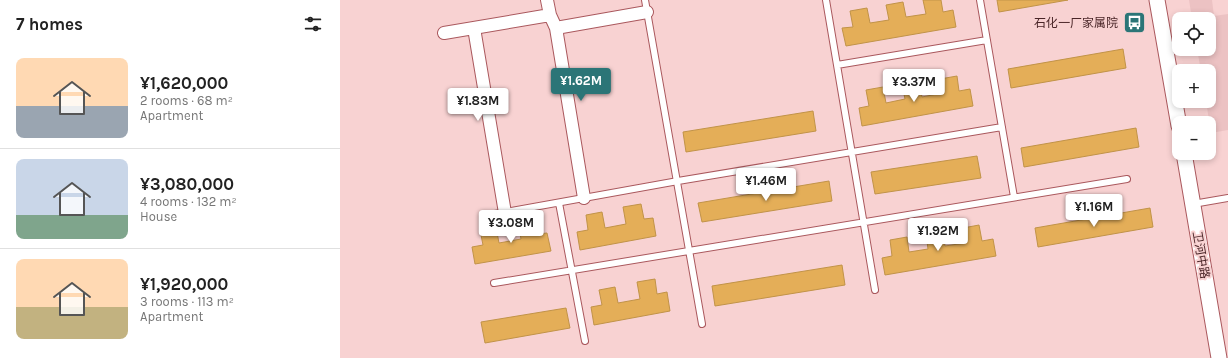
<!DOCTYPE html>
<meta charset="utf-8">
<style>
body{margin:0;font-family:Karla,"Noto Sans SC",sans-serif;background:#f6f6f6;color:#222;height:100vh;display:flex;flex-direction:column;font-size:15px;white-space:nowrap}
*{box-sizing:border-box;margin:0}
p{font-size:13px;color:#767676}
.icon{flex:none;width:22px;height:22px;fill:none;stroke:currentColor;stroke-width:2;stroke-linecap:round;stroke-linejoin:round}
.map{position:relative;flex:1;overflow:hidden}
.side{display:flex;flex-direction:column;background:#fff;width:340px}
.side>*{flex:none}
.fabs{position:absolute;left:832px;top:12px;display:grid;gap:8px}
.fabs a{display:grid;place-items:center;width:44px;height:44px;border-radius:8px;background:#fff;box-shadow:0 2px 6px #0003;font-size:20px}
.price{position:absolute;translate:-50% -34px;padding:0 9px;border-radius:4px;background:#fff;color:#222;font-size:13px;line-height:26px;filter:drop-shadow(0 1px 2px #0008)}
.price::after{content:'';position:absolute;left:50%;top:24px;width:12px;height:9px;margin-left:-6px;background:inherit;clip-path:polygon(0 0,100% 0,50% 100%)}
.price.active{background:#2b7577;color:#fff}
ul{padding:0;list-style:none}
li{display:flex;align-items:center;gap:12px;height:100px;padding:0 16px}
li+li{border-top:1px solid #e0e0e0}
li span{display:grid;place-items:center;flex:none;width:112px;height:80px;border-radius:8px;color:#555}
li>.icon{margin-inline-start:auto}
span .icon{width:48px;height:48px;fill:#fffc;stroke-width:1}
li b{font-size:17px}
h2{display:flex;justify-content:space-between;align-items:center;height:48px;padding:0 16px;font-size:17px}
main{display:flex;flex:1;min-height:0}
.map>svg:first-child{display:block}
.built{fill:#ecc2c3}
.building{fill:#e4ae58;stroke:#c19348}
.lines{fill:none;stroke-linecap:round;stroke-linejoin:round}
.service-casing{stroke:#aa585d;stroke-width:8}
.minor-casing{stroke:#aa585d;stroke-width:14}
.tertiary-casing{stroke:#aa585d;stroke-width:17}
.service{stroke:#fff;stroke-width:6}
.minor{stroke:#fff;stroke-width:12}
.tertiary{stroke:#fff;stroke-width:15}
.labels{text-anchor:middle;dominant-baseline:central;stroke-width:4;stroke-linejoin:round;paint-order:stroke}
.poi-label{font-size:12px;fill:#492527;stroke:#f8d2d2;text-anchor:end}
.street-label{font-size:12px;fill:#492527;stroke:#f8d2d2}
</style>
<main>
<section class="side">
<h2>7 homes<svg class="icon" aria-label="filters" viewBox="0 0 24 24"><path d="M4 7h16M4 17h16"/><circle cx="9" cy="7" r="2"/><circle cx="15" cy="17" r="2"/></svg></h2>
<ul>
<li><span style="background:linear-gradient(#ffd9b3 60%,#9aa5b1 0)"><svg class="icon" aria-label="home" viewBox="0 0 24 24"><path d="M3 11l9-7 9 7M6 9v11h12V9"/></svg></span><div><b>¥1,620,000</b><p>2 rooms · 68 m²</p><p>Apartment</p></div></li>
<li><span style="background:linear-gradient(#c9d6e8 70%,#7fa58c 0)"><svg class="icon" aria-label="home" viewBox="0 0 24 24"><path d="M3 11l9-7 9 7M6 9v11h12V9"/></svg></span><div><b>¥3,080,000</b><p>4 rooms · 132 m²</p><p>House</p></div></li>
<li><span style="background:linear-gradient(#ffd9b3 60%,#c2b280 0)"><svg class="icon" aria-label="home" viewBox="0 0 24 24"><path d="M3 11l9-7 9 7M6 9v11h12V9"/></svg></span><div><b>¥1,920,000</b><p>3 rooms · 113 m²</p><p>Apartment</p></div></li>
</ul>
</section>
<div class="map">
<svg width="888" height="358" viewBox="0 0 888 358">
<rect width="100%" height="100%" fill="#f8d2d2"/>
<path class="built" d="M849 0H872L874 16 888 14V130L871 133 866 101H869V71H861L857 49H869V19H852Z"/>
<path class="building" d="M583 0H601L603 12 613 10 616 27 506 46 502 28 513 27 510 11 527 8 530 23 549 20 546 5 563 2 566 17 586 14Z
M657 0H728L659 12Z
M783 49 786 68 671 88 668 69Z
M617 76 619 91 630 89 633 106 522 126 519 108 529 106 526 90 543 87 546 103 565 99 562 85 579 82 582 97 602 93 600 79Z
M473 111 476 131 346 152 343 132Z
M796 128 799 147 684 167 681 148Z
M637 156 641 178 535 194 531 172Z
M489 181 492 201 362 222 358 203Z
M301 204 304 219 313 218 316 236 240 250 237 232 248 230 246 215 262 212 265 228 286 224 283 207Z
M810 208 813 227 698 247 695 228Z
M195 219 198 234 207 233 211 251 135 264 132 247 143 245 140 230 156 227 159 243 181 239 178 222Z
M639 225 642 241 653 239 656 256 545 275 542 258 552 256 550 240 567 237 569 252 588 249 586 234 603 231 605 246 625 243 623 228Z
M502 265 505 285 375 306 372 286Z
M315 279 317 294 327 292 330 311 254 325 251 307 262 305 259 290 275 287 278 303 300 299 297 282Z
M226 308 230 328 145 343 141 322Z"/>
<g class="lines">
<defs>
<path id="service" d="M305 0 362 324
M486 0 535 290
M640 0 674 197
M497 65 647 40
M219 203 245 341
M853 204 888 198
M149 215 338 181 662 127
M154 283 787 179"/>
<path id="minor" d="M207 0 210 15 216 28 244 198
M134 28 165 213
M216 28 307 12
M104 33 210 15"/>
<path id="tertiary" d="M817 0 839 126
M844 153 879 358"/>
</defs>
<use href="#service" class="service-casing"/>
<use href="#minor" class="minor-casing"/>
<use href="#tertiary" class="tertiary-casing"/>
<use href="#service" class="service"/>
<use href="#minor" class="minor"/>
<use href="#tertiary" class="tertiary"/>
</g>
<defs>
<symbol id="bus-square" viewBox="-11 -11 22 22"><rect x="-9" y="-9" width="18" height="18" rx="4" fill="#2b7577" stroke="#f8d2d2"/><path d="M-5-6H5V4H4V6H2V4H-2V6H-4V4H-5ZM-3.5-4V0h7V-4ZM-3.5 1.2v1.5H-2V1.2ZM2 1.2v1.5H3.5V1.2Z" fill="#fff"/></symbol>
</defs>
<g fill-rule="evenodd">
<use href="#bus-square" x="782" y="10" width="25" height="25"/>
</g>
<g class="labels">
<g class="poi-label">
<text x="778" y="23">石化一厂家属院</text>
</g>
<g class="street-label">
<text transform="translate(861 255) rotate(80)">卫河中路</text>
</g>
</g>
</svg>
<div class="fabs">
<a><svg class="icon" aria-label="locate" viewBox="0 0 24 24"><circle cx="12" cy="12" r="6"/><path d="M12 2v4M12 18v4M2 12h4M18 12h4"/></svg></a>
<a>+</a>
<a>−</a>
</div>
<b class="price active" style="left:241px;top:102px">¥1.62M</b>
<b class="price" style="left:574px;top:103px">¥3.37M</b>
<b class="price" style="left:138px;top:122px">¥1.83M</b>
<b class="price" style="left:426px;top:202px">¥1.46M</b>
<b class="price" style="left:754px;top:228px">¥1.16M</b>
<b class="price" style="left:171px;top:244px">¥3.08M</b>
<b class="price" style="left:598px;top:252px">¥1.92M</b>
</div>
</main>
